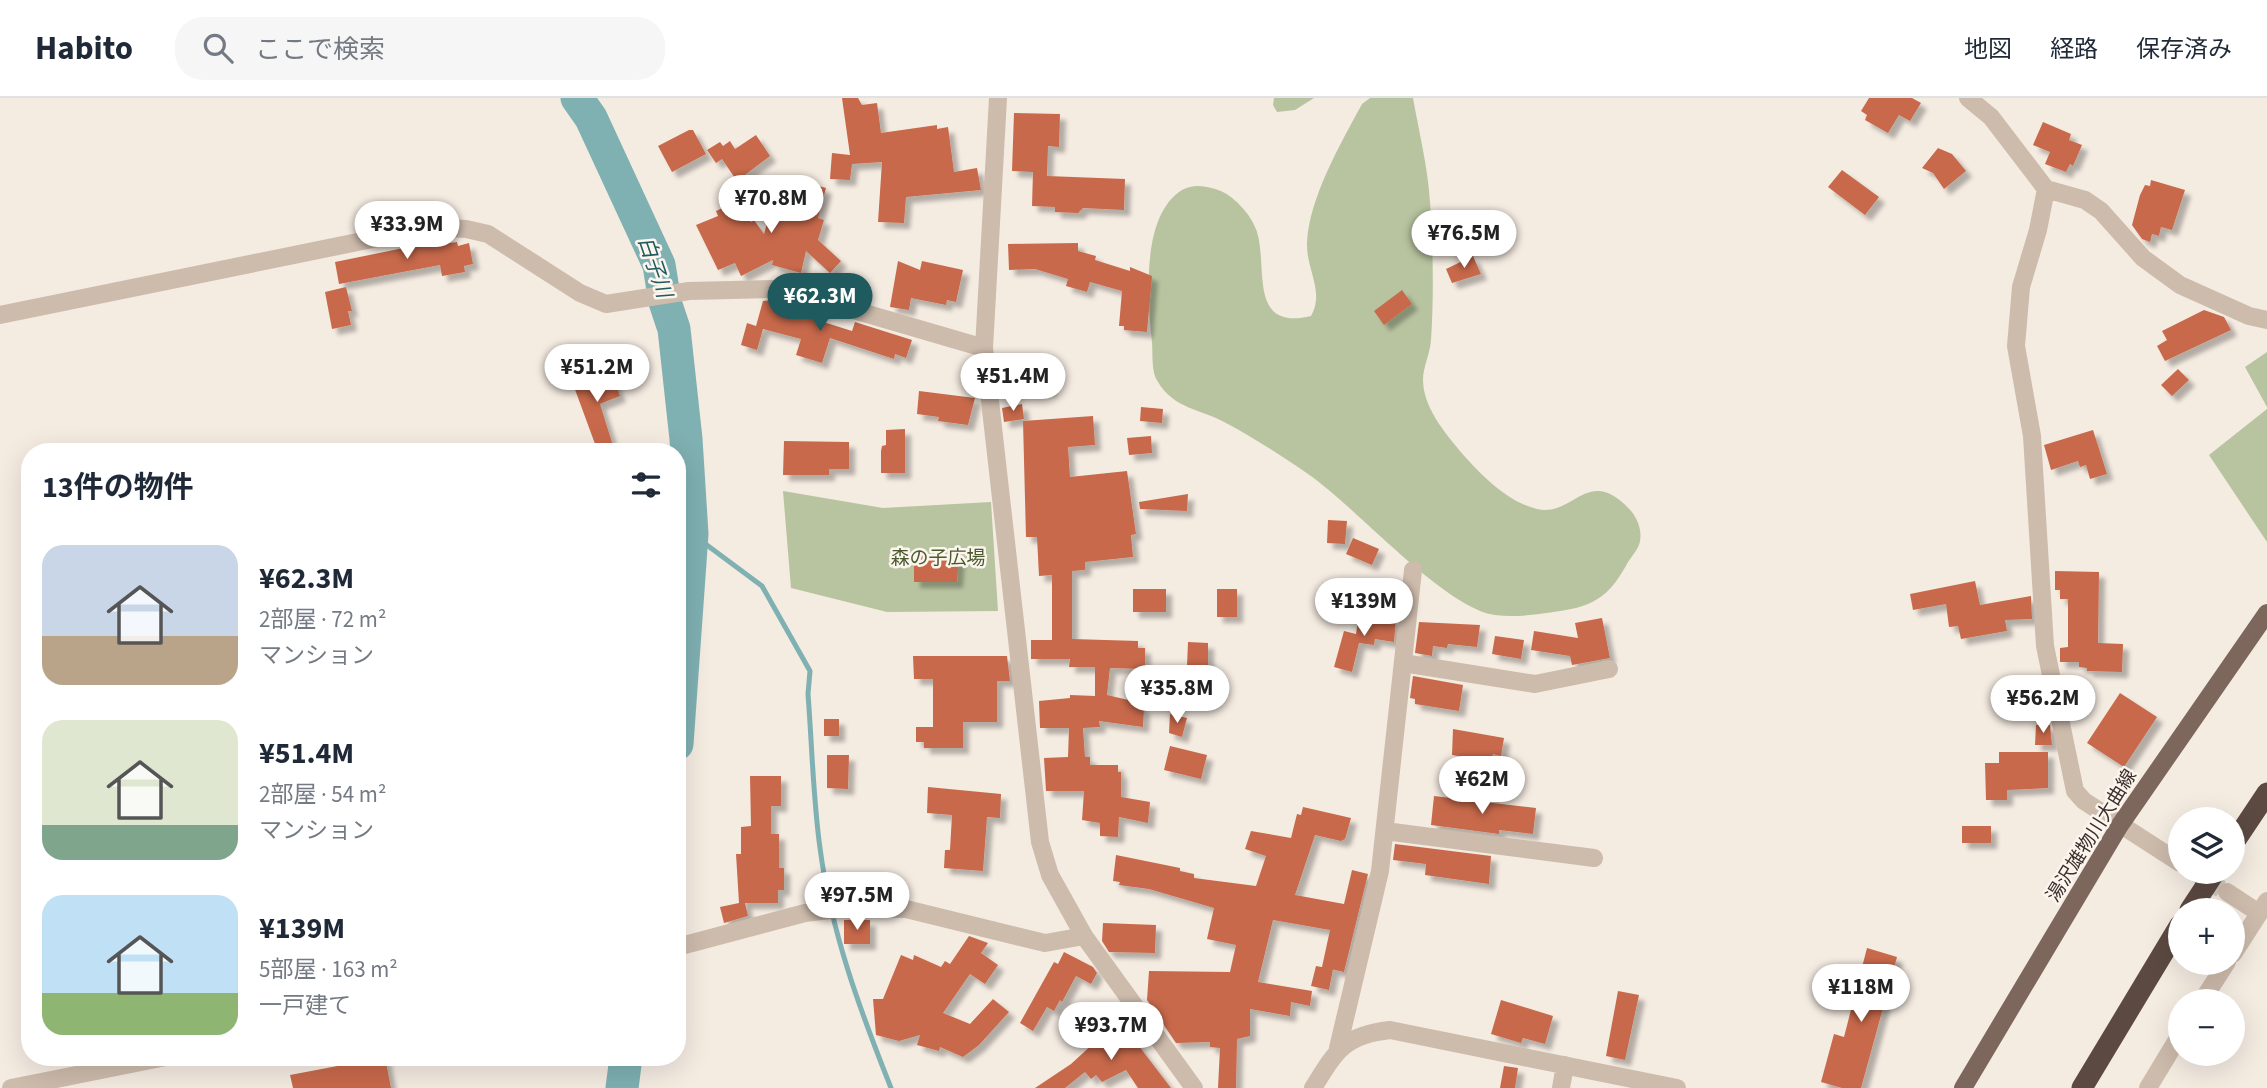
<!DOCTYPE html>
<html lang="ja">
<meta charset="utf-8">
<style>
body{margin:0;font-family:"Source Sans 3","Noto Sans JP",sans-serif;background:#f6f6f7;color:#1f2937;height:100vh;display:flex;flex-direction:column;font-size:26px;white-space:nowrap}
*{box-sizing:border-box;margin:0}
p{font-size:23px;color:#747a83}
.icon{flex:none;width:38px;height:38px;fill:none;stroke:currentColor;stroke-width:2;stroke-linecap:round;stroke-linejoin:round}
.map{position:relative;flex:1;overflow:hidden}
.sheet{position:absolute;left:21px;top:345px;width:665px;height:623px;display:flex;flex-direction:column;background:#fff;border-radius:28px;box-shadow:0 7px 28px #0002}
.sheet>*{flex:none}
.controls{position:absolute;left:2168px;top:709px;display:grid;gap:14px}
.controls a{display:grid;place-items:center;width:77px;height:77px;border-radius:50%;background:#fff;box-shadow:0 7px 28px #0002;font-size:35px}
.price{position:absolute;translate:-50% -60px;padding:0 16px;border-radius:24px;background:#fff;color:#222;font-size:23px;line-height:46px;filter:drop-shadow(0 2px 4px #0008)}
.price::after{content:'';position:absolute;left:50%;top:42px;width:21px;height:16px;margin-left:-10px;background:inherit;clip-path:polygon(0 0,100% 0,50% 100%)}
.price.current{background:#1f5a5e;color:#fff}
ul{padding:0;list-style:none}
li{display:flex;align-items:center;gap:21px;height:175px;padding:0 21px}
li span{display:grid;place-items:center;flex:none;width:196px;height:140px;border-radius:21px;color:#555}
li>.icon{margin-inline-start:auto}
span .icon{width:84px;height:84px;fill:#fffc;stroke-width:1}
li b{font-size:30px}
h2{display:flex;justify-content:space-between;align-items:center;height:84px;padding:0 21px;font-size:30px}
header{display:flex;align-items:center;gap:42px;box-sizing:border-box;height:98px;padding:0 35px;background:#fff;border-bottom:2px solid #e0e1e3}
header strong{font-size:33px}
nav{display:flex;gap:38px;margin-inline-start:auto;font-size:24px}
.search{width:490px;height:63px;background:#f6f6f7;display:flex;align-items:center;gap:18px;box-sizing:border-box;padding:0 24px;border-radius:28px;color:#747a83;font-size:26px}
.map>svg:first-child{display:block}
.green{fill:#b8c4a0}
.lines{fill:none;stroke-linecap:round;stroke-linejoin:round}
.stream{stroke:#7fb0b2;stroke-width:5}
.river{stroke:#7fb0b2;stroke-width:33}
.building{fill:#c8694b;filter:url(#shadow)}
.minor-tunnel{stroke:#cfc6bd;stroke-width:18;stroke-dasharray:18 9;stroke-linecap:butt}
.minor{stroke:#cdbbac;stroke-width:18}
.tertiary{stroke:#cdbbac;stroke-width:18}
.primary{stroke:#7d675c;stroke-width:18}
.motorway{stroke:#5c4a42;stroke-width:21}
.labels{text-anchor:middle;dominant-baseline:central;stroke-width:5;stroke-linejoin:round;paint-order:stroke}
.park-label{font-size:19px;fill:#4a5a2e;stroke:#fbf5ee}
.street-label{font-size:19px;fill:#3b302b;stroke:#fbf5ee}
.water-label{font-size:21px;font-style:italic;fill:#1f5a5e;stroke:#fbf5ee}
</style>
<header>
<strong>Habito</strong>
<div class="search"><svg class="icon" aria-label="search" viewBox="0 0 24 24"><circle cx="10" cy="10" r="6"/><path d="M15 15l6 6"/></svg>ここで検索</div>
<nav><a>地図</a><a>経路</a><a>保存済み</a></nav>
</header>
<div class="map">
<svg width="2267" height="990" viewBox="0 0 2267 990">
<defs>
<filter id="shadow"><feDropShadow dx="6" dy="6" stdDeviation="2" flood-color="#0004"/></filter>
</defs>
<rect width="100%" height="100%" fill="#f4ebe1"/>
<path class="green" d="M1274 0H1314L1295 12 1277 14 1273 7Z
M1370 0H1413C1419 34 1428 70 1430 104 1433 149 1434 198 1431 242 1430 256 1423 269 1423 282 1423 308 1444 334 1460 353 1479 375 1507 404 1537 411 1574 420 1588 365 1631 413 1638 421 1642 433 1640 443 1639 450 1632 458 1628 464 1615 488 1603 503 1576 510 1550 515 1522 520 1495 517 1444 510 1355 408 1308 376 1282 358 1254 340 1226 325 1201 311 1174 311 1158 284 1151 274 1153 257 1152 245 1148 203 1140 118 1182 92 1194 85 1208 88 1221 93 1236 100 1252 118 1257 134 1268 170 1248 233 1311 218 1325 194 1306 171 1307 145 1309 100 1341 45 1362 6Z
M2267 254V309L2245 269Z
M2267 311V444L2209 357Z
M783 393 883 410 991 404 998 513 887 514 791 490Z"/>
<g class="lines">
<path class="stream" d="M692 436 762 488 810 573 808 596C812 647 813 700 820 750 831 834 860 912 891 990"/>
<path class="river" d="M577 0 591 20 659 167 665 204 674 231 686 341 692 436 677 646
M622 990 626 959"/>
</g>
<path class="building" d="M842 0H858L862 7 877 5 881 35 937 27V31L948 29 954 74 977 70 981 92 906 99 904 125 878 124 882 64 852 66 850 82 830 81 832 55 850 57Z
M1869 0H1912L1921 5 1910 23 1899 17 1888 35 1865 22 1867 17 1861 13Z
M1014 15 1060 16 1059 49 1048 48 1047 78 1125 81 1124 112 1083 110 1078 115 1055 114V109L1032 108 1033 74 1012 73Z
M2043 24 2071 36 2069 42 2082 47 2073 68 2070 66 2066 74 2045 66 2050 54 2033 47Z
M689 32H693L706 56 672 74 658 48Z
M756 37 770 58 737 83 722 61 716 65 707 52 720 44 723 48 730 43 735 51Z
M1938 50 1952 56 1966 73 1944 91 1933 75 1922 70Z
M1842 72 1879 99 1865 117 1828 89Z
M796 82 826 90 818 120 824 122 818 142 841 163 830 175 806 153 801 175 772 167 773 162 741 178 735 165 718 172 696 127 718 118 716 113 731 106 751 124 754 122 764 136 770 114 776 115 777 111 787 114Z
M2151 82 2185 92 2172 132 2161 129 2159 138 2152 136 2150 144 2142 141 2132 127 2140 97 2145 87 2150 88Z
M448 141 450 145 457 144 458 148 469 145 473 166 464 168 465 174 442 178 440 167 339 186 335 164Z
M1078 145V153L1096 158 1095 162 1130 173V169L1152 178 1147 234 1124 232V228H1119L1122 193 1090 184 1087 194 1066 188 1068 181 1035 171 1009 172 1008 146Z
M1473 158 1481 176 1452 185 1446 171Z
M898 163 920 172 922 163 963 172 956 204 947 202 946 207 911 200 909 212 890 209Z
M346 189 352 213H348L351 227 332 231 325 194Z
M1402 192 1412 206 1384 227 1374 213Z
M771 202 797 207 795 215 852 233 855 224 912 242 906 260 895 256 894 261 830 240 822 265 796 257 801 241 763 231 757 252 741 247 747 225 756 228 763 203Z
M2204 212 2224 219 2231 232 2165 263 2157 248 2167 242 2162 233Z
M1012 262H1050V292L1012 293Z
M609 270 620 298 600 306 614 351 598 354 573 286 578 284 576 279Z
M2178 271 2189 282 2172 298 2161 287Z
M919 293 975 300 968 327 938 323 939 319 917 316Z
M1022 306 1024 321 1004 324 1002 310Z
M1141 309 1163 311 1162 325 1140 323Z
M1093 318 1095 347 1068 349 1070 379 1127 373 1136 436 1131 437 1133 459 1085 464V472L1072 473V541L1138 543V550H1145V571L1110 570 1107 597 1141 605 1140 609 1144 610 1143 629 1099 623 1100 629 1083 630 1085 659H1090V667H1118V674H1121V699L1150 704 1148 725 1119 719 1118 739 1100 738V725L1082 722 1084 693H1046L1044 660 1068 659 1069 630H1040L1039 603 1070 600V597L1095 598V569H1069L1070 561H1031V542H1052V477L1039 478 1037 439H1026L1023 323Z
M905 331V375H881V353L882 348 886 347V332Z
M2093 332 2107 376 2090 381 2086 367 2080 369 2078 363 2051 372 2044 347Z
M1151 338 1152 355 1129 357 1127 340Z
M784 343 849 344V371H829V377H783Z
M1188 396 1187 413 1140 411 1139 404Z
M1328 422 1347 423 1345 446 1327 445Z
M1353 440 1379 451 1372 467 1346 456Z
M914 457H959L957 484H914Z
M2055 473 2099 474 2098 545 2123 546 2122 574 2087 573V570L2079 569V564H2060V550L2068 549V501H2060V492H2055Z
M1975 483 1980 507 2031 498 2032 521 2005 522 2007 533 1961 541 1958 528 1949 529 1946 506 1913 512 1910 496Z
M1133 491H1166V514H1133Z
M1217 491H1237V519H1217Z
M1359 516 1396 520 1394 544 1375 541 1374 547 1359 545 1352 574 1334 569 1344 533 1356 536Z
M1602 520 1610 560 1572 567 1570 558 1531 552 1534 533 1578 540 1575 525Z
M1419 524 1480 527 1477 549 1448 546 1447 550 1433 548 1432 558 1415 555Z
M1495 538 1524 542 1521 561 1492 556Z
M1188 544 1208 545V569L1187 568Z
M913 558H1007L1010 583H997V624H963V650H924V644H916V629H933V581H914Z
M1413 578 1463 587 1459 613 1415 606V601L1410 600Z
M2120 595 2157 619 2124 669 2087 645Z
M1170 616 1187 620 1182 639 1169 635Z
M824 621H839V638H824Z
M2036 627H2050L2052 647H2035Z
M1453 631 1504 640 1501 658 1493 656 1491 663 1452 657Z
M1170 648 1207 657 1201 681 1164 672Z
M1999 654H2048V690L2007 692V702H1986L1985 665H1999Z
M827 657H849L848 691 827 690Z
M750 678H781V708H771V736H779V770H784V792H778V805H745L748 818 724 825 720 809 739 805 736 756H741V729L751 728Z
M928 689 1001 696 1000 720 987 719 983 773 944 770 945 752H950L952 717 927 715Z
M1434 698 1536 710 1533 736 1499 732V736L1431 727Z
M1303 709 1351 720 1345 741 1341 743 1315 737 1295 797 1344 806 1352 772 1368 776 1344 874 1322 869 1330 832 1273 822 1258 884 1312 893 1310 908 1291 904 1290 918 1250 911V938L1237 941 1236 990H1218L1220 950 1210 949V944L1176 945 1147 902 1149 873 1230 874 1236 847 1207 841 1214 810 1149 791 1119 787 1120 784 1113 783 1116 757 1180 770V773L1194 776V780L1256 788 1266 758 1245 751 1251 733 1291 740 1297 716 1301 717Z
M1962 728H1991V745H1962Z
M1395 746 1491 758 1489 786 1425 777 1426 766 1393 762Z
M844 822H870V846H844Z
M1103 825 1156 827 1155 855 1109 854 1102 843Z
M969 838 988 845 981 855 998 867 985 886 970 876 943 915 970 926 993 901 1009 914 979 947 963 959 940 949 939 953 917 947 920 937 899 943 876 937 873 901H883L901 857 913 862 914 857 941 869 945 863 950 866Z
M1867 850 1897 859 1861 990H1842L1821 984 1834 936 1844 939Z
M1064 854 1093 869 1097 875 1091 886 1076 878 1062 904 1060 902 1054 913 1047 909 1033 933 1020 925 1054 864 1058 866Z
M1316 868 1333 871 1329 892 1311 888Z
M1618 893 1639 897 1625 962 1606 958Z
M1501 902 1553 918 1545 946 1523 940 1521 945 1491 936Z
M1119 922 1171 990H1138L1126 972 1102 984 1096 977 1091 981 1085 974 1065 990H1035L1071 966Z
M385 959 391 990H293L290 977Z
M1504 968 1518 970 1515 990H1500Z"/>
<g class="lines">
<path class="minor-tunnel" d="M2194 774 2221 791"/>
<path class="minor" d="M1968 0 1991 19 2046 91 2085 102 2101 113 2143 160 2180 187 2249 218 2267 222
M2046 91 2038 132 2021 189 2016 248 2032 338 2045 548 2075 693 2084 703 2180 765
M0 217 431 129 466 131 488 136 580 195 606 206 689 193 772 191 799 196 984 250
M1403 565 1535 586 1609 571
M1385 733 1594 760
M2227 794 2259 815
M677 849 805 815 846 810 906 811 1045 845 1084 838
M2233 856 2267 803
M2202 903 2227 864
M1338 950 1380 773 1413 472
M11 990 166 959
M1313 990C1336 953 1344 937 1390 932L1677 990
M1561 990 1565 967
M2148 990 2180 937"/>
<path class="tertiary" d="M998 0 984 250 1040 744 1050 777 1084 838 1194 990"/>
<path class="primary" d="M1963 990 2120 727 2267 515"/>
<path class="motorway" d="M2233 746 2267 695
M2190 812 2215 774
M2082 990 2180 827"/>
</g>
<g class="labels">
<g class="park-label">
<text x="938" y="460">森の子広場</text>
</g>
<g class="street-label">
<text transform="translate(2092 738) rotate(-58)">湯沢雄物川大曲線</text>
</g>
<g class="water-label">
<text transform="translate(655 169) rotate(71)">白子川</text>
</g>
</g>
</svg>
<div class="controls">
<a><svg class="icon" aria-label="layers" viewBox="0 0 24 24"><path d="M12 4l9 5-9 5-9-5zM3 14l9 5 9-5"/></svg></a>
<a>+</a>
<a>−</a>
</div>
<b class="price" style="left:771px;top:137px">¥70.8M</b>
<b class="price" style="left:407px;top:163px">¥33.9M</b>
<b class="price" style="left:1464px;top:172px">¥76.5M</b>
<b class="price current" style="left:820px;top:235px">¥62.3M</b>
<b class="price" style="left:597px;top:306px">¥51.2M</b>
<b class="price" style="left:1013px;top:315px">¥51.4M</b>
<b class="price" style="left:1364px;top:540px">¥139M</b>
<b class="price" style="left:1177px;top:627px">¥35.8M</b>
<b class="price" style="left:2043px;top:637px">¥56.2M</b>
<b class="price" style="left:1482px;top:718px">¥62M</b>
<b class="price" style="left:857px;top:834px">¥97.5M</b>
<b class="price" style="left:1861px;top:926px">¥118M</b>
<b class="price" style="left:1111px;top:964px">¥93.7M</b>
<section class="sheet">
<h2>13件の物件<svg class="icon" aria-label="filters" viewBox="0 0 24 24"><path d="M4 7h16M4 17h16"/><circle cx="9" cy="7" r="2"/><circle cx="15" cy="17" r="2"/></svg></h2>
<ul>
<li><span style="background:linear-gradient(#c9d6e8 65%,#b9a48a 0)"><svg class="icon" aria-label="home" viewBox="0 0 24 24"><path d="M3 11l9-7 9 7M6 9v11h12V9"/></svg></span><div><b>¥62.3M</b><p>2部屋 · 72 m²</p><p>マンション</p></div></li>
<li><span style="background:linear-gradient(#dfe7d0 75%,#7fa58c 0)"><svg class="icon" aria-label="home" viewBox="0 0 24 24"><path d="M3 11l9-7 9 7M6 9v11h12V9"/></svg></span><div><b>¥51.4M</b><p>2部屋 · 54 m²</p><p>マンション</p></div></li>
<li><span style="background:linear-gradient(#bfe0f5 70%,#8fb573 0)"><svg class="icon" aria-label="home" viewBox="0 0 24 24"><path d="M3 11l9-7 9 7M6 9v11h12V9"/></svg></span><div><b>¥139M</b><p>5部屋 · 163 m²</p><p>一戸建て</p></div></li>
</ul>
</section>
</div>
